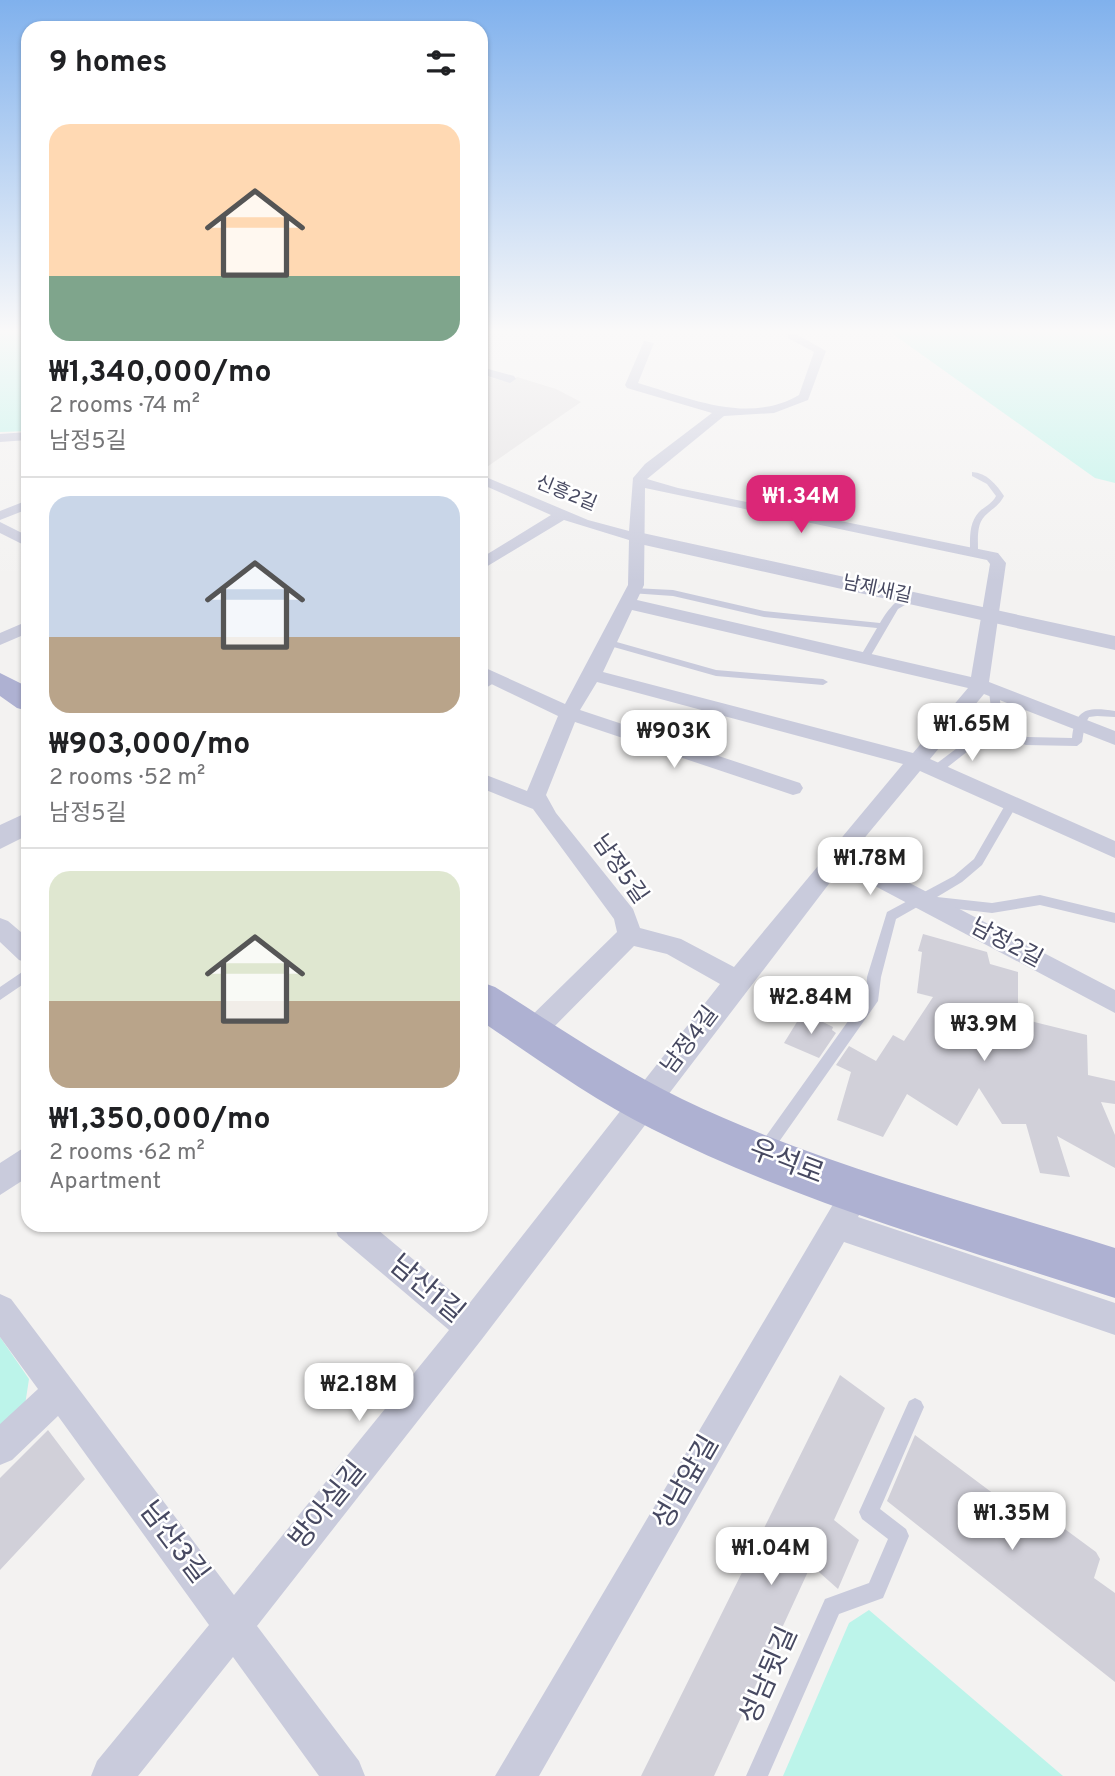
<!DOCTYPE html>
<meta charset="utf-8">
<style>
body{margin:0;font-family:Overpass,"Noto Sans KR",sans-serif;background:#f2f2f2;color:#202124;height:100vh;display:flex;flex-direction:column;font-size:26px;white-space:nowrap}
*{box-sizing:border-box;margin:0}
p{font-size:23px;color:#757577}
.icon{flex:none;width:38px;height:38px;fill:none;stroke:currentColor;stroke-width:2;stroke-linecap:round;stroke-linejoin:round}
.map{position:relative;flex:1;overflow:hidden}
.panel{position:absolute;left:21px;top:21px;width:467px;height:1211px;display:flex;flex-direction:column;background:#fff;border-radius:21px;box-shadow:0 2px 5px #0004}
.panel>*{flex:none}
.price{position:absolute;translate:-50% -60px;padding:0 16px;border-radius:14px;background:#fff;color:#222;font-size:23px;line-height:46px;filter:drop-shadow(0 2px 4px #0008)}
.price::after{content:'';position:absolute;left:50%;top:42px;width:21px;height:16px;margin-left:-10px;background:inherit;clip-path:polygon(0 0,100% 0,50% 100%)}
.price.current{background:#db2777;color:#fff}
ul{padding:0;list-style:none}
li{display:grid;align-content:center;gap:14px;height:371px;padding:0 28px}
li+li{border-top:2px solid #e0e0e0}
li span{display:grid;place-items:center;height:217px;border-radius:21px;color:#555}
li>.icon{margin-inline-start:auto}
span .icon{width:126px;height:126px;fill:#fffc;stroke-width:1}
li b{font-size:30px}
h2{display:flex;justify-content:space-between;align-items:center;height:84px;padding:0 28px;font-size:30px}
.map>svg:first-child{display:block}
.education{fill:#e4e2e3}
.green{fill:#bcf4ea}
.building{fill:#d1d0d9}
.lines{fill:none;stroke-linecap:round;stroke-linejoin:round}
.service{fill:#c9cbdc;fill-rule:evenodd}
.minor{fill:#c9cbdc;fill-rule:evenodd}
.tertiary{fill:#c9cbdc;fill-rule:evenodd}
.primary{fill:#aeb1d2;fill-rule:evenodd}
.labels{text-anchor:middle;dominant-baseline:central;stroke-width:5;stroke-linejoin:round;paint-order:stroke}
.far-street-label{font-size:19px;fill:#474961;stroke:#fff}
.street-label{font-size:23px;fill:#474961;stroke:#fff}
.near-street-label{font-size:28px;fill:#474961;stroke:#fff}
</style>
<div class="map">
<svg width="1115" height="1776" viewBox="0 0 1115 1776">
<rect width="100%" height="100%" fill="#f3f2f1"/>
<path class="education" d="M481 375 508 382 517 377 556 389 581 402 481 471Z"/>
<path class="green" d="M0 332H28V431L0 432Z
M890 332H1115V483L1095 478Z
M0 1337 29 1379 25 1405 0 1428Z
M869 1610 1063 1776H783L849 1623Z"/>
<path class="building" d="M923 934 987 952 990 964 1018 972V1018L1087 1035 1088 1075 1115 1081V1104L1101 1102 1115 1135V1168L1057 1136 1070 1177 1040 1173 1026 1124H1002L979 1088 957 1126 907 1094 883 1137 837 1120 851 1072 836 1065 849 1046 876 1061 893 1035 904 1041 933 997 917 993 922 952 918 951Z
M803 1012 833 1027 832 1030 836 1033 819 1058 784 1043Z
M840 1375 885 1408 834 1520 859 1540 838 1589 811 1565 714 1776H641Z
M48 1430 85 1479 0 1570V1478Z
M915 1435 1038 1527 1043 1513 1096 1552 1100 1559 1094 1578 1115 1593V1682L887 1501Z"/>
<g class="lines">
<path class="service" d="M972 472C987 473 996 484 1004 496 1000 504 995 507 988 513 976 522 978 537 978 551L974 554 970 551C970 537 969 523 979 512 985 506 992 504 996 496L987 484 972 476Z
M633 588 673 590 764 611 880 623C887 611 901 590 917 598L898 609 870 657 865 660 860 657 877 628 764 617 673 596 630 593V589Z
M606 639 716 670 823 679 828 682 823 685 716 676 603 644V640Z
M494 676 499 679 497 681 481 691V683Z
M994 688 999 691 1002 718 996 727 1027 737 1072 738C1075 708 1088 707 1115 711V717L1097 716 1089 717 1085 724 1082 742 1077 746 1026 745 991 733 940 773H932L931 770 932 767 985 727 992 718 989 691Z
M1012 799 1018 803 982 865 962 882 937 897 992 903 1040 895 1115 913V923L1040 905 992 913 932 906 926 902 896 919 881 977 878 1001 769 1156 764 1158 759 1156 756 1151 759 1146 866 996 867 977 887 912 954 876 974 859 1008 800Z
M28 968V981L0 1000V987Z
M915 1398 921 1401 924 1407 880 1509 906 1529 909 1536 883 1598 839 1614 768 1776H746L825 1599 869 1583 888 1539 862 1519 859 1512 909 1401Z"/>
<path class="minor" d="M788 334H796L826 351 808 400 774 413 724 416 647 479 678 488 998 553 1006 563 989 682 1115 731V745L984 694 930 759 1115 841V858L920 771 852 853 1115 990V1013L841 868 482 1339 257 1626 359 1761 365 1776H319L233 1657 138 1776H91L97 1761 209 1625 58 1416 12 1460 0 1465V1424L38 1389 0 1337V1294L11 1299 234 1595 449 1330 338 1236 334 1225H372L468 1305 720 984 667 954 634 946 541 1040 532 1043 523 1040 519 1032 523 1024 617 932 614 919 533 809 481 788V773L527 791 558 716 481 679V666L565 704 628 585 629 540 564 520 481 570V558L551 515 481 484V475L588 520 629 531 633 478 645 464 712 413 627 388 625 385 644 341 654 343 638 383C689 398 748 425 799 395L814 352 788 338ZM645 488 987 560 990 564 971 677 637 600 644 585ZM632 610 968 688 913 753 603 672ZM597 682 903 764 734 967 681 939 640 928 633 909 556 813 546 795 575 722 793 795 800 793 803 788 800 783 580 710Z
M481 367 514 376 516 379 510 383 481 374Z
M28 432V440L0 442V434Z
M28 500V509L0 520V511Z
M0 522 28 536V547L0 533Z
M28 621V633L0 645V633Z
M0 918 8 921 28 938V963L19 960 0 942Z
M28 1145V1177L0 1195V1163Z
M858 1174 868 1179 873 1189 858 1217 1115 1303V1335L844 1242 539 1776H495L848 1179Z"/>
<path class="tertiary" d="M638 532 1115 636V650L631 542 628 538 631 534Z
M28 812V835L0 849V825Z"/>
<path class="primary" d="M0 673 28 687V711L17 708 0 696Z
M481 982 495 987C556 1026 617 1067 682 1099 819 1165 971 1202 1115 1248V1298C959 1247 798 1203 652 1129 592 1099 537 1059 481 1021Z"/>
</g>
<linearGradient id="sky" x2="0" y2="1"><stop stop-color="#80b1ed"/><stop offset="0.57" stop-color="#faf9f9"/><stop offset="1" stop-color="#faf9f9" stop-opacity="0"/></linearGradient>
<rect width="1115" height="581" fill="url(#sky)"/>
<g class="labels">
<g class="far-street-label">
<text transform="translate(566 494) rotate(22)">신흥2길</text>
<text transform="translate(877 590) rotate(12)">남제새길</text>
</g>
<g class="street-label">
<text transform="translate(619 870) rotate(55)">남정5길</text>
<text transform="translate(1006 944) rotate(28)">남정2길</text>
<text transform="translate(691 1041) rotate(-53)">남정4길</text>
</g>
<g class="near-street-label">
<text transform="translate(786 1163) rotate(21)">우석로</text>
<text transform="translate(426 1290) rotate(40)">남산1길</text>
<text transform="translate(687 1483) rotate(-60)">성남앞길</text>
<text transform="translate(329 1506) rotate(-51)">방아실길</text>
<text transform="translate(173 1543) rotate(53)">남산3길</text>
<text transform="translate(770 1676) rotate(-66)">성남뒷길</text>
</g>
</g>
</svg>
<b class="price current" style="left:801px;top:535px">₩1.34M</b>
<b class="price" style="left:972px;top:763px">₩1.65M</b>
<b class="price" style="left:674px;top:770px">₩903K</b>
<b class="price" style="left:870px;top:897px">₩1.78M</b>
<b class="price" style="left:811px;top:1036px">₩2.84M</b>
<b class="price" style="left:984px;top:1063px">₩3.9M</b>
<b class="price" style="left:359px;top:1423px">₩2.18M</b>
<b class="price" style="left:1012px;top:1552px">₩1.35M</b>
<b class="price" style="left:771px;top:1587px">₩1.04M</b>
<section class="panel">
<h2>9 homes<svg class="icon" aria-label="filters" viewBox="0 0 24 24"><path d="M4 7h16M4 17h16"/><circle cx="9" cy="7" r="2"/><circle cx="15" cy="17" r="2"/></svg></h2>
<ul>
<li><span style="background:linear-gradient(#ffd9b3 70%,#7fa58c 0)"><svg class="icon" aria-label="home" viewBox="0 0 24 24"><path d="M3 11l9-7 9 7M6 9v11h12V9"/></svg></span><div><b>₩1,340,000/mo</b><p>2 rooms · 74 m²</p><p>남정5길</p></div></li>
<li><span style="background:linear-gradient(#c9d6e8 65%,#b9a48a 0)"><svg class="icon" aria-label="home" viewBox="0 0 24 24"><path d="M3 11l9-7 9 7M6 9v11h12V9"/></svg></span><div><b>₩903,000/mo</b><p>2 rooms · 52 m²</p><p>남정5길</p></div></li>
<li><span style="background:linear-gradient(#dfe7d0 60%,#b9a48a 0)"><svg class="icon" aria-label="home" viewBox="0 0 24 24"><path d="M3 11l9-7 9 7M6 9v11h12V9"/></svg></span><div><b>₩1,350,000/mo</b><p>2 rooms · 62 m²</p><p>Apartment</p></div></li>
</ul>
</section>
</div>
